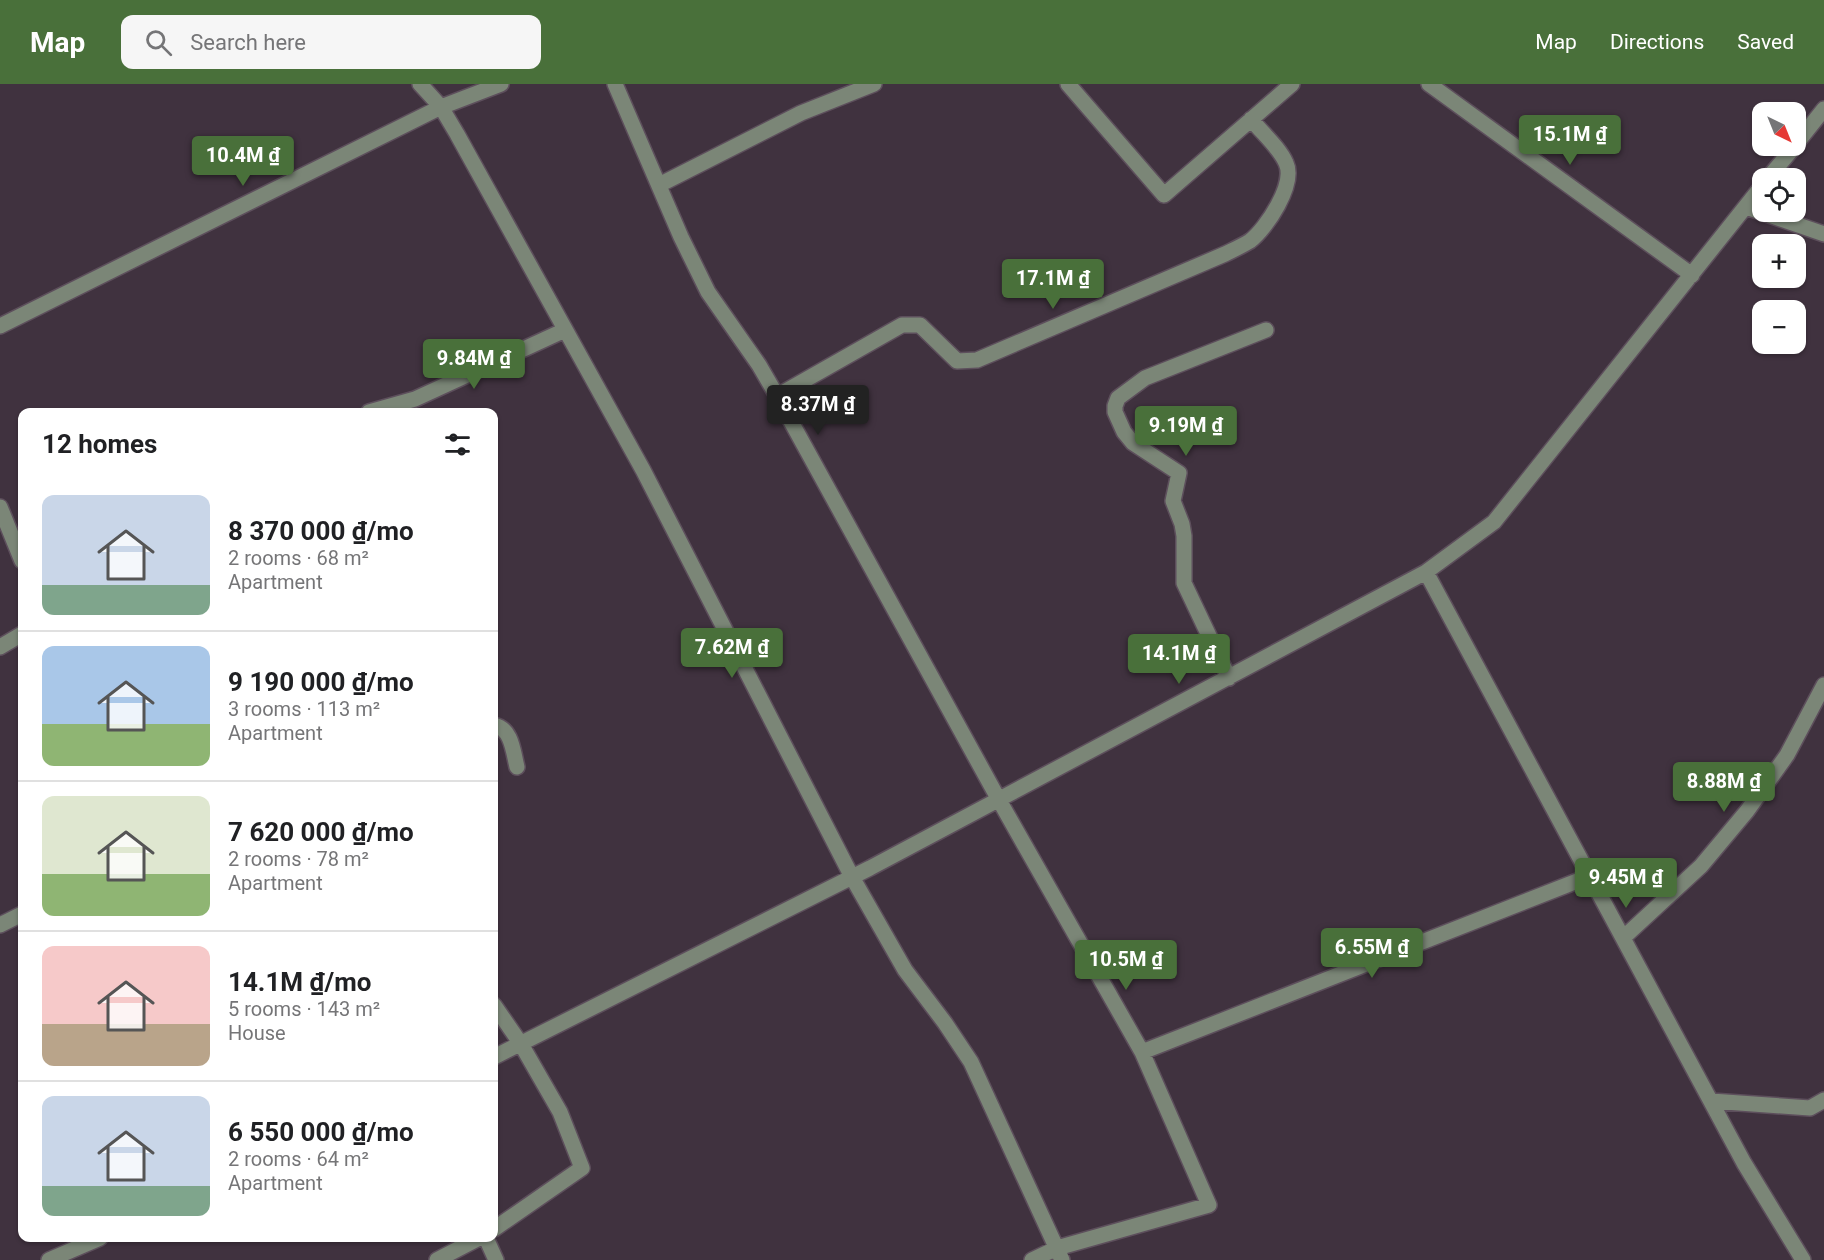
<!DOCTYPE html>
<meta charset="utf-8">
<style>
body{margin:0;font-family:Roboto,sans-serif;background:#f6f6f6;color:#202124;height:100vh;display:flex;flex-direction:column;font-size:22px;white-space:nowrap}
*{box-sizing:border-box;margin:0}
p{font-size:20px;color:#757577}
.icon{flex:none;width:33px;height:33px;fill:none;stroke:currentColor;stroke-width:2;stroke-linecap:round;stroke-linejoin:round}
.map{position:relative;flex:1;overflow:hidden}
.drawer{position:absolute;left:18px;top:324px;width:480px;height:834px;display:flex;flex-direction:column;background:#fff;border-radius:12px;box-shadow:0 2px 4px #0004}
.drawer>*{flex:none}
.needle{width:39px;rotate:137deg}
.buttons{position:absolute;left:1752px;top:18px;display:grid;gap:12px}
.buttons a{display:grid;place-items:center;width:54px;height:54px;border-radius:12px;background:#fff;box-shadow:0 2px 4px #0004;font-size:30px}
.price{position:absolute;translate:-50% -51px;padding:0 14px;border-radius:6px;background:#49703a;color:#fff;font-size:20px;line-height:39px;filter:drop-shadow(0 2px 3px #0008)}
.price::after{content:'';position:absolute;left:50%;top:36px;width:18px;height:14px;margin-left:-9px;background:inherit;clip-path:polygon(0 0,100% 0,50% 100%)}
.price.current{background:#222;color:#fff}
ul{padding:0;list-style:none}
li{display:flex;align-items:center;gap:18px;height:150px;padding:0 24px}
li+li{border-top:2px solid #e0e0e0}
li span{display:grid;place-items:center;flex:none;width:168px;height:120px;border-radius:12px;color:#555}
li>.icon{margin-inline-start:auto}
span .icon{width:72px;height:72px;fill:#fffc;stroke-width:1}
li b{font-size:26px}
h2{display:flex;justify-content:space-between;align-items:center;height:72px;padding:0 24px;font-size:26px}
header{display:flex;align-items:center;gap:36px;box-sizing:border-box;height:84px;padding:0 30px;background:#49703a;color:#fff}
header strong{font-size:28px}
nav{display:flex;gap:33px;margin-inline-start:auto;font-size:21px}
.search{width:420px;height:54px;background:#f6f6f6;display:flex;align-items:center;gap:15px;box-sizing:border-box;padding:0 21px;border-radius:12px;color:#757577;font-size:22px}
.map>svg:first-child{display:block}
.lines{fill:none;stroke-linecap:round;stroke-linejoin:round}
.minor-casing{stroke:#5d4f5c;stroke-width:18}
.minor{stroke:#7b8677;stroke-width:15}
</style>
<header>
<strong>Map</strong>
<div class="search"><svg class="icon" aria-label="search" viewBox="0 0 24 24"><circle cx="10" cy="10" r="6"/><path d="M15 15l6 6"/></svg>Search here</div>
<nav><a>Map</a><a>Directions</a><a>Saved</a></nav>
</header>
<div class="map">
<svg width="1824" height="1176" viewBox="0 0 1824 1176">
<rect width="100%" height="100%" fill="#40323f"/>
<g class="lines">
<defs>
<path id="minor" d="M420 0 441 23 457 50 643 386 852 793 905 886 945 939 971 978 1062 1176
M615 0 681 153 708 208 759 281 777 312 999 716 1142 968 1209 1121 1057 1164 1032 1176
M1068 0 1164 111 1292 0
M1429 0 1692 191
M1796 60 1824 25
M1768 94 1795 62
M659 101 801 29 874 0
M1746 123 1824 150
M0 242 441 23 501 0
M777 312 902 241H920L957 277 977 276 1225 170C1233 166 1242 162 1250 157 1266 145 1296 100 1286 79 1279 63 1262 49 1251 35
M369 328 415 315 565 246
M0 423 22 477
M1426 488 1744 1079 1803 1176
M0 563 22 550
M1229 594 1184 499V452L1182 440 1173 417 1179 389 1133 359 1124 348 1115 328V322L1118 314 1145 294 1266 246
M494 641C512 645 513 667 517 683
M0 841 22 830
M1623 854 1701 782 1747 727 1787 671 1824 601
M494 921 521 960 560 1028 582 1084 494 1145
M1142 968 1590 792
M494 973 870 784 1426 488 1494 438 1762 102
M1711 1017 1810 1024 1824 1016
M486 1154 496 1176
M49 1176 100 1154
M437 1176 479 1154"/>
</defs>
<use href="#minor" class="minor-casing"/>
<use href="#minor" class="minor"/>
</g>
</svg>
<div class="buttons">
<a><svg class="needle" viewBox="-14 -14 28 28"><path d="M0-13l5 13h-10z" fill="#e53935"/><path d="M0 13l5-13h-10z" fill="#757577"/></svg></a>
<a><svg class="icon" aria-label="locate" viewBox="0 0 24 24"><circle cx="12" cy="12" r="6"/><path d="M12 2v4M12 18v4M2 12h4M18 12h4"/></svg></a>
<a>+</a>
<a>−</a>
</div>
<b class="price" style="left:1570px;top:82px">15.1M ₫</b>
<b class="price" style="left:243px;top:103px">10.4M ₫</b>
<b class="price" style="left:1053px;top:226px">17.1M ₫</b>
<b class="price" style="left:474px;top:306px">9.84M ₫</b>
<b class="price current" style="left:818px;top:352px">8.37M ₫</b>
<b class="price" style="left:1186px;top:373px">9.19M ₫</b>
<b class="price" style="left:732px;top:595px">7.62M ₫</b>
<b class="price" style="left:1179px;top:601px">14.1M ₫</b>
<b class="price" style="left:1724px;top:729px">8.88M ₫</b>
<b class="price" style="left:1626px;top:825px">9.45M ₫</b>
<b class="price" style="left:1372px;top:895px">6.55M ₫</b>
<b class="price" style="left:1126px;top:907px">10.5M ₫</b>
<section class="drawer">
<h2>12 homes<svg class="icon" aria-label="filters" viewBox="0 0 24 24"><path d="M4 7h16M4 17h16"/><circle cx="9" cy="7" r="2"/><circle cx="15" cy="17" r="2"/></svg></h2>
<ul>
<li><span style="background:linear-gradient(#c9d6e8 75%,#7fa58c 0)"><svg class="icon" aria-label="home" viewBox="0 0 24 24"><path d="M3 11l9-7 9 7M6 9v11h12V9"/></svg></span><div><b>8 370 000 ₫/mo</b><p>2 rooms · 68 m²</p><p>Apartment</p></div></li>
<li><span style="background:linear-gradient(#a9c7e8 65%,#8fb573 0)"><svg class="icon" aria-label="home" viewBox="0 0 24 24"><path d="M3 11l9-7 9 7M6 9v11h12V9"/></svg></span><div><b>9 190 000 ₫/mo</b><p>3 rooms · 113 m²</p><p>Apartment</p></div></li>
<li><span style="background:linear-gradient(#dfe7d0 65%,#8fb573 0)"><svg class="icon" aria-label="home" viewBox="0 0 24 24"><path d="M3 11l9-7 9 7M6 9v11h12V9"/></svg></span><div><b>7 620 000 ₫/mo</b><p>2 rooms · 78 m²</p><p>Apartment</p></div></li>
<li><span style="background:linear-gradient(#f6c9c9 65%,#b9a48a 0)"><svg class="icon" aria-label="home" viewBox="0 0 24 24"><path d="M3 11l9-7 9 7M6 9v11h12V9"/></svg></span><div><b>14.1M ₫/mo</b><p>5 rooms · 143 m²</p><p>House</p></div></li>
<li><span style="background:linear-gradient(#c9d6e8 75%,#7fa58c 0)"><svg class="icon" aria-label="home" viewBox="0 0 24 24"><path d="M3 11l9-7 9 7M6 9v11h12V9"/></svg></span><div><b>6 550 000 ₫/mo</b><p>2 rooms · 64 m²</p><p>Apartment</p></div></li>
</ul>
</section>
</div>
